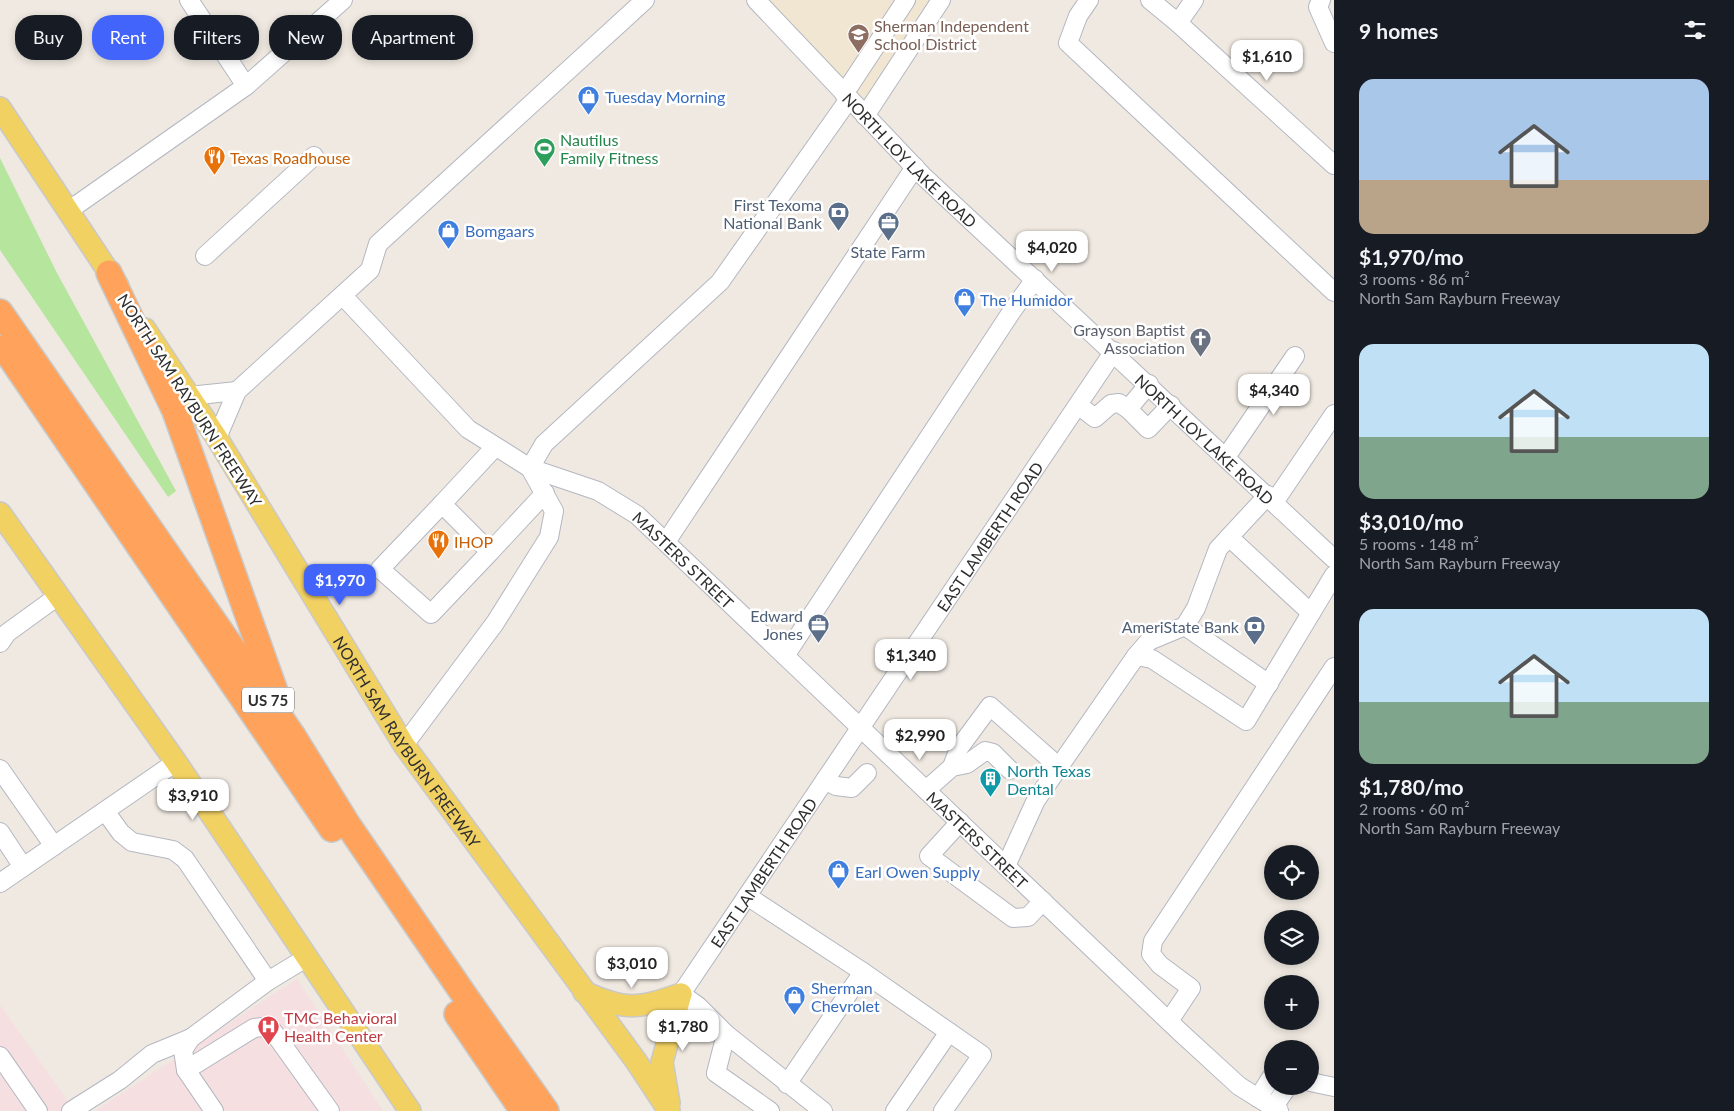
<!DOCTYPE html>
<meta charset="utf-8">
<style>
body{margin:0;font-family:Lato,sans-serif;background:#242831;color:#f1f3f6;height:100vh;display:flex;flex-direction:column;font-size:19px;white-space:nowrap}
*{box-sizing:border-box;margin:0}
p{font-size:16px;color:#9ea1a6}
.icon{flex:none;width:28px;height:28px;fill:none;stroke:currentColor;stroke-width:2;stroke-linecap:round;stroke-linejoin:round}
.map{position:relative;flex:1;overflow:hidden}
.sheet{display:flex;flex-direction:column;background:#171b24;width:400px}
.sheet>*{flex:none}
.guide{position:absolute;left:15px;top:15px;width:475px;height:45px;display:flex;gap:10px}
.tools{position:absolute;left:1264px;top:845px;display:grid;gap:10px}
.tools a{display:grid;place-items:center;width:55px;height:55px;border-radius:50%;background:#171b24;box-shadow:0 2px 8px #0003;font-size:25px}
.price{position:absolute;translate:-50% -42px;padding:0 11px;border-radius:10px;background:#fff;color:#222;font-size:16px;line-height:32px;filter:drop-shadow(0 1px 2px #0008)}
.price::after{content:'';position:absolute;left:50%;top:30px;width:15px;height:11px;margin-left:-8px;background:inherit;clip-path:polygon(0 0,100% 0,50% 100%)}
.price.on{background:#4264fb;color:#fff}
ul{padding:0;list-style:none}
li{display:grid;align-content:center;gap:10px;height:265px;padding:0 25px}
li span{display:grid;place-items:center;height:155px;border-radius:15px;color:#555}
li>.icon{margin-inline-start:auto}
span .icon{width:90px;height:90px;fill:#fffc;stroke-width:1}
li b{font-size:21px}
h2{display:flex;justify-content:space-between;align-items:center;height:60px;padding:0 25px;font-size:21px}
.tag{padding:0 18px;border-radius:20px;background:#171b24;box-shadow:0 2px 8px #0003;font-size:18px;line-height:45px}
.tag.on{background:#4264fb;color:#fff}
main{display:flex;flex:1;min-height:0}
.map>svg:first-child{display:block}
.education{fill:#f0e6d1}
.medical{fill:#f5dfe0}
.green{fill:#b6e59e}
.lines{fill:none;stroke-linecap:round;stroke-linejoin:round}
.minor-casing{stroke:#b4b7c1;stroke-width:20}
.major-casing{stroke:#c9c9c9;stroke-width:24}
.highway-casing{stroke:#c9c9c9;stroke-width:28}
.minor{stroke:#fff;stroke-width:18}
.major{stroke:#f2d163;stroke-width:21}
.highway{stroke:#ffa35c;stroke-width:25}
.labels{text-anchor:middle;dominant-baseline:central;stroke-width:5;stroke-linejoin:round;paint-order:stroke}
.shield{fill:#fff;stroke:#6d6d6d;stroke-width:1}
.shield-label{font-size:15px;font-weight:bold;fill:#2e2e2e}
.education-label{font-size:16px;fill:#785e54;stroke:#fff;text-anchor:start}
.shop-label{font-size:16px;fill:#366cbe;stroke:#fff;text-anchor:start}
.leisure-label{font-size:16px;fill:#27864d;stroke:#fff;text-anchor:start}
.food-label{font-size:16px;fill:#c56008;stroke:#fff;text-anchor:start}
.street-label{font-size:16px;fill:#2e2e2e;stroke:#fff}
.service-label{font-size:16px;fill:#4e5e75;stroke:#fff;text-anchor:end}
.worship-label{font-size:16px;fill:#5b616d;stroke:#fff;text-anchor:end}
.culture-label{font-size:16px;fill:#0d838f;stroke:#fff;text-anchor:start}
.health-label{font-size:16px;fill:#be3a42;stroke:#fff;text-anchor:start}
</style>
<main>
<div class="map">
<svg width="1334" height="1111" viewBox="0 0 1334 1111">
<rect width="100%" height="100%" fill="#efe9e1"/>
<path class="education" d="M768 0H931L866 105Z"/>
<path class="medical" d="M297 979 383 1111H95Z
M0 1005 75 1111H0Z"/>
<path class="green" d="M0 158 57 273 176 491 168 497 0 250Z"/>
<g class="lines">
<defs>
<g id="minor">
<path d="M189 0 246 86"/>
<path id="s1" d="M756 0 922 175 1334 559"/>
<path d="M1089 0 1078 16 1068 43 1334 292"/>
<path d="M1150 0 1178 23 1334 165"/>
<path d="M1321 0 1318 7 1334 43"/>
<path d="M1178 23 1194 0"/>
<path d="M844 94 906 0"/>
<path d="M865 116 941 0"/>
<path d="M68 211 246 86 343 0"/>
<path d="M205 256 314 156"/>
<path d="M343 296 468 429 530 468 544 444 720 282 849 99"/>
<path d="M1149 384 1128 409 1148 429 1171 405"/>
<path d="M189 396 237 391"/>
<path d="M1078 405 1095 418 1111 404 1119 403 1128 409"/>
<path d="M217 438 237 391 370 270 378 244 645 0"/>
<path d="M495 447 442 504 490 552 545 493"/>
<path d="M1226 457 1295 356"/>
<path id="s2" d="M530 468 598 491 637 515 1179 1031 1239 1086 1279 1111"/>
<path d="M1275 501 1334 414"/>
<path d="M442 504 380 569 431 614 490 552"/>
<path d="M1229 537 1311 613"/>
<path d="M666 542 915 167"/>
<path d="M1185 626 1269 684"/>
<path d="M0 643 7 633 58 596"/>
<path d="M785 656 1012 311 1035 279"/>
<path d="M1136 656 1149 641 1185 626 1196 608 1218 549 1268 495"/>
<path d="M404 745 495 623 549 537 554 511 530 468"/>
<path d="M952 767 959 748 990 706 1059 767"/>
<path d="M0 769 54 846"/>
<path d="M825 780 836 786 852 788 867 773"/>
<path d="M926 790 952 767 967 764 985 751 993 753 1010 770"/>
<path d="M105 811 121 833 132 842 173 850 185 859 268 981"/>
<path d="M960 822 929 856 1013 918 1028 917 1043 901"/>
<path d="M0 832 23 867"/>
<path d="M1006 866 1036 800 1136 656 1152 659 1246 721 1334 575"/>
<path d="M0 883 176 762"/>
<path d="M747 896 860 970 982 1055 943 1111"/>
<path d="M1169 1021 1191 988 1160 965 1151 954 1153 941 1334 667"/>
<path d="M726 1034 716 1073 770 1111"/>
<path d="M0 1056 38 1111"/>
<path d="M186 1070 254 1028 263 1027 272 1030 330 1111"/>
<path d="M1310 1082 1334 1087"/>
<path d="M787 1084 863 972"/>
<path d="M1258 1098 1272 1076"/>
<path d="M1273 1108 1288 1086"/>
<path d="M71 1111 120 1080 152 1054 191 1038"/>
<path d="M214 1111 186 1070 183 1050 191 1038 268 981 306 958"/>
<path id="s3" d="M823 1111 726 1034 698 1006 681 994 1114 351"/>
<path d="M895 1111 949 1032"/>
</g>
<g id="major">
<path d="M0 108 118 286"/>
<path id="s4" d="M145 329 217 438 404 745 636 1061 669 1111"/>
<path d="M0 513 176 762 410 1111"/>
<path d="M584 992C626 1011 638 1009 681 994"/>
<path d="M669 1103 662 1062 681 994"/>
</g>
<path id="highway" d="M109 273 175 411 276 694
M0 312 293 736 348 825 467 999 546 1111
M4 348 332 829
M457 1014 523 1111"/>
</defs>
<use href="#minor" class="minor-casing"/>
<use href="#major" class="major-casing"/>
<use href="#highway" class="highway-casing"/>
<use href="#minor" class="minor"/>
<use href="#major" class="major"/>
<use href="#highway" class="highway"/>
</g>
<defs>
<symbol id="school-pin" viewBox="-11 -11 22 30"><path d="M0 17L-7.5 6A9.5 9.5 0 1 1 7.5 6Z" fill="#8d6e63" stroke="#fff"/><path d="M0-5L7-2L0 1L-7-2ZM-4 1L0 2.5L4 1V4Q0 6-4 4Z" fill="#fff"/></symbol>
<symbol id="shop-pin" viewBox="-11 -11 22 30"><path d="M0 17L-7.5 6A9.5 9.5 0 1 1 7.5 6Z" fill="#3f7fe0" stroke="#fff"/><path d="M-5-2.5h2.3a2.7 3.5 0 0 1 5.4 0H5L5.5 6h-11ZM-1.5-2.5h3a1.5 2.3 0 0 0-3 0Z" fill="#fff"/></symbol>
<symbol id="stadium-pin" viewBox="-11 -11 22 30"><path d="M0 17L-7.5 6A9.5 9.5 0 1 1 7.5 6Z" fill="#2e9e5b" stroke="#fff"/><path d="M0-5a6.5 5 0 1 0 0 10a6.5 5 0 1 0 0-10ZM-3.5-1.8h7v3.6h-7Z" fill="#fff"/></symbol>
<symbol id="restaurant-pin" viewBox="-11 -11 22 30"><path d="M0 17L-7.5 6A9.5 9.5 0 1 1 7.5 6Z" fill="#e8710a" stroke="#fff"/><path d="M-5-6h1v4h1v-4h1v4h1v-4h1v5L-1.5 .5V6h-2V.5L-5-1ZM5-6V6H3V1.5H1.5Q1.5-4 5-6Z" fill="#fff"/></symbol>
<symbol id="bank-pin" viewBox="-11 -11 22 30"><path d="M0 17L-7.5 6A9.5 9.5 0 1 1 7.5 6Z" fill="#5c6f8a" stroke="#fff"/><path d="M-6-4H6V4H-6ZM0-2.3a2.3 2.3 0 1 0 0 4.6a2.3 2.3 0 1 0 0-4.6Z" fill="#fff"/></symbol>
<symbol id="office-pin" viewBox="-11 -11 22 30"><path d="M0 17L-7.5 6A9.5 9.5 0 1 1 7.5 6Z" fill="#5c6f8a" stroke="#fff"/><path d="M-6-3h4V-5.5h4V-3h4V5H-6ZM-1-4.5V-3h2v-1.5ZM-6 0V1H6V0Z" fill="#fff"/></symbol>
<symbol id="church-pin" viewBox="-11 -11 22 30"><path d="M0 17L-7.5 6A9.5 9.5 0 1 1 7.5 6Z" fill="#6b7280" stroke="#fff"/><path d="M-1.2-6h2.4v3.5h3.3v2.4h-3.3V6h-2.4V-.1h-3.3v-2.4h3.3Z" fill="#fff"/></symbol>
<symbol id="building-pin" viewBox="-11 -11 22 30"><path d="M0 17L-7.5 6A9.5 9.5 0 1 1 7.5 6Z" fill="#0f9aa8" stroke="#fff"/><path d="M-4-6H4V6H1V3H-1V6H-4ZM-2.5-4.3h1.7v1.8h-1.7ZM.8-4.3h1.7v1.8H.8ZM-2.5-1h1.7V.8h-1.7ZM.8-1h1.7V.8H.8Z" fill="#fff"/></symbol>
<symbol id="hospital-pin" viewBox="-11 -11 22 30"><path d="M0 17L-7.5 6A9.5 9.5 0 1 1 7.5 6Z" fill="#e0444e" stroke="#fff"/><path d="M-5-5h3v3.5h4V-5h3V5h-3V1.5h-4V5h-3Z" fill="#fff"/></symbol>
</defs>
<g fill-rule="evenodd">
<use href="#school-pin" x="846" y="22" width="25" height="34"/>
<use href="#shop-pin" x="576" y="84" width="25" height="34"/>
<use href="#stadium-pin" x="532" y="136" width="25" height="34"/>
<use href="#restaurant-pin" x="202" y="144" width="25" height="34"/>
<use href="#bank-pin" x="826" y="200" width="25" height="34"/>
<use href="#office-pin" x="876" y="210" width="25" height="34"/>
<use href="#shop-pin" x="436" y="218" width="25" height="34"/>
<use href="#shop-pin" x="952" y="286" width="25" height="34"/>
<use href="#church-pin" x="1188" y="326" width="25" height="34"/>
<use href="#restaurant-pin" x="426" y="528" width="25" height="34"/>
<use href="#office-pin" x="806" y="612" width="25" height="34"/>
<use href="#bank-pin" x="1242" y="614" width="25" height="34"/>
<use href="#building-pin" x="978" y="766" width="25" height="34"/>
<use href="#shop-pin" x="826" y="858" width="25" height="34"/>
<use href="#shop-pin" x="782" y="984" width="25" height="34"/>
<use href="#hospital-pin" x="256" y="1014" width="25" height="34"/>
</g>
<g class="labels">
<rect class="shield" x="242" y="687.5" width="52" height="25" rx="4"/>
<g class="shield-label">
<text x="268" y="700">US 75</text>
</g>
<g class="education-label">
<text x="874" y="25">Sherman Independent<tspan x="874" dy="18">School District</tspan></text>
</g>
<g class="shop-label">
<text x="605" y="96">Tuesday Morning</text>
<text x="465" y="230">Bomgaars</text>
<text x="980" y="299">The Humidor</text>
<text x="855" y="871">Earl Owen Supply</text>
<text x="811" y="987">Sherman<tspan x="811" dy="18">Chevrolet</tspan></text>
</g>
<g class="leisure-label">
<text x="560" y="139">Nautilus<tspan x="560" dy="18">Family Fitness</tspan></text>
</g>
<g class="food-label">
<text x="230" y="157">Texas Roadhouse</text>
<text x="454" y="541">IHOP</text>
</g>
<g class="street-label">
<text stroke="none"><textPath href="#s1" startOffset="222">NORTH LOY LAKE ROAD</textPath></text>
<text transform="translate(190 400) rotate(57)">NORTH SAM RAYBURN FREEWAY</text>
<text stroke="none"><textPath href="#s1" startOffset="628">NORTH LOY LAKE ROAD</textPath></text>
<text stroke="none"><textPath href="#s3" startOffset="736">EAST LAMBERTH ROAD</textPath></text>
<text stroke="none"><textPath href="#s2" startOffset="182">MASTERS STREET</textPath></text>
<text stroke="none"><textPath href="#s4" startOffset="489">NORTH SAM RAYBURN FREEWAY</textPath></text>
<text stroke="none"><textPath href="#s2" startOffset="588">MASTERS STREET</textPath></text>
<text stroke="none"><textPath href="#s3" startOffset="331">EAST LAMBERTH ROAD</textPath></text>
</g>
<g class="service-label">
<text x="822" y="204">First Texoma<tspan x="822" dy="18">National Bank</tspan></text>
<text x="888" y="251" text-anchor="middle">State Farm</text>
<text x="803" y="615">Edward<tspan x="803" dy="18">Jones</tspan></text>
<text x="1239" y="626">AmeriState Bank</text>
</g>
<g class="worship-label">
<text x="1185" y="329">Grayson Baptist<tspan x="1185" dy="18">Association</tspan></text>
</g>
<g class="culture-label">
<text x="1007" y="770">North Texas<tspan x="1007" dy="18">Dental</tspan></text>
</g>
<g class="health-label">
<text x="284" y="1017">TMC Behavioral<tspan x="284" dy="18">Health Center</tspan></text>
</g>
</g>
</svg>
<div class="tools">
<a><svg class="icon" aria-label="locate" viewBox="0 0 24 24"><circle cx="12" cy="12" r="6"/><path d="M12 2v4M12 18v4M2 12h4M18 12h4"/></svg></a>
<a><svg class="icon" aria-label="layers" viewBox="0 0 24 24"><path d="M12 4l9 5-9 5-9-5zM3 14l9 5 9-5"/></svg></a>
<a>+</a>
<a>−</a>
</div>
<b class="price" style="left:1267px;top:82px">$1,610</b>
<b class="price" style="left:1052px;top:273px">$4,020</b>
<b class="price" style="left:1274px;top:416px">$4,340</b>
<b class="price on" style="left:340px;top:606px">$1,970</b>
<b class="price" style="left:911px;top:681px">$1,340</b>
<b class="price" style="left:920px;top:761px">$2,990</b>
<b class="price" style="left:193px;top:821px">$3,910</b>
<b class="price" style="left:632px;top:989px">$3,010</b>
<b class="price" style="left:683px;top:1052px">$1,780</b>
<div class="guide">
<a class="tag">Buy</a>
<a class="tag on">Rent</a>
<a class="tag">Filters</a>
<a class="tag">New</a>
<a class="tag">Apartment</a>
</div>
</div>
<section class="sheet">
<h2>9 homes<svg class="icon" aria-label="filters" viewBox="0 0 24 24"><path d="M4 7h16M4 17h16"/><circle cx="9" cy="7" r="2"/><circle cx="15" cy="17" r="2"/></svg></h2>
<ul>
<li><span style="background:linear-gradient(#a9c7e8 65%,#b9a48a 0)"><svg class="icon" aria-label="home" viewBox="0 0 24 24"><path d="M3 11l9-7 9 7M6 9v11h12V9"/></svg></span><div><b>$1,970/mo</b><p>3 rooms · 86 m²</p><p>North Sam Rayburn Freeway</p></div></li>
<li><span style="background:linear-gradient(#bfe0f5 60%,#7fa58c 0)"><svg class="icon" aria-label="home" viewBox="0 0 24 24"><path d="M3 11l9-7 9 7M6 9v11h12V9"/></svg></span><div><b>$3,010/mo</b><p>5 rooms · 148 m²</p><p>North Sam Rayburn Freeway</p></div></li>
<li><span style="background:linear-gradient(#bfe0f5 60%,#7fa58c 0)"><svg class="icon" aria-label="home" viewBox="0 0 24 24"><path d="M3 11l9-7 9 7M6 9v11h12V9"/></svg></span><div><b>$1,780/mo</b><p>2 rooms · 60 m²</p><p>North Sam Rayburn Freeway</p></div></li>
</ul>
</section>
</main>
